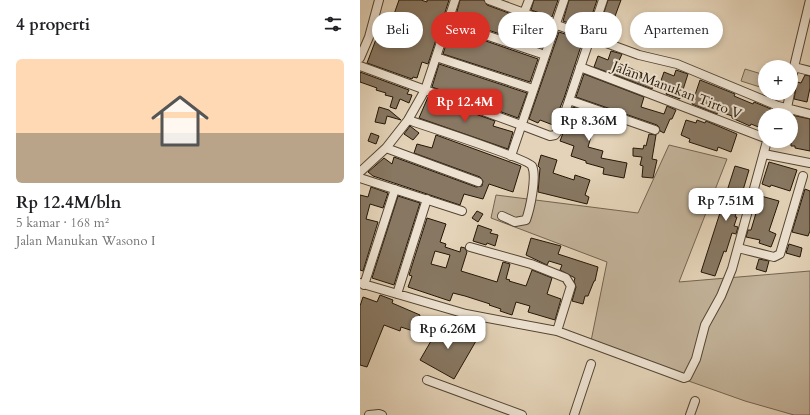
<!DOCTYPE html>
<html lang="id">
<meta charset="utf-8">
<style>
body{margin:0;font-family:Cardo,serif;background:#f2f2f2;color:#202124;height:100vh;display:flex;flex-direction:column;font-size:15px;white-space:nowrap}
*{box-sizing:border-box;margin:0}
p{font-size:13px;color:#757577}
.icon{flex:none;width:22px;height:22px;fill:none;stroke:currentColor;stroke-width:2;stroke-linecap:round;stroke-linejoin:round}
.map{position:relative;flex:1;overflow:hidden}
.details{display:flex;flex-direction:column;background:#fff;width:360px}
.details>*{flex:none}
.guide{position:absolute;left:12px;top:12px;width:378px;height:36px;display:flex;gap:8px}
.tools{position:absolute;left:398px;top:60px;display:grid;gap:8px}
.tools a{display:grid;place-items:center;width:40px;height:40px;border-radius:50%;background:#fff;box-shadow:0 2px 6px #0003;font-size:20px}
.price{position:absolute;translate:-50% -34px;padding:0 9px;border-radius:8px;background:#fff;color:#222;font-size:13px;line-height:26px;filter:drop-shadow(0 1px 2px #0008)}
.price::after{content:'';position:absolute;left:50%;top:24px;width:12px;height:9px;margin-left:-6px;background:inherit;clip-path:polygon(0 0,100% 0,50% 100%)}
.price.current{background:#d93025;color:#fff}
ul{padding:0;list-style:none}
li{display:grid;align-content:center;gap:8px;height:212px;padding:0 16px}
li span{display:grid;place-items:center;height:124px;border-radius:6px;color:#555}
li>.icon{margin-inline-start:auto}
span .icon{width:72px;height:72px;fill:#fffc;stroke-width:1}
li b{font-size:17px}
h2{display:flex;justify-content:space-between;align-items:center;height:48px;padding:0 16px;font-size:17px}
.tag{padding:0 14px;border-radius:18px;background:#fff;box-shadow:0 2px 6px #0003;font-size:14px;line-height:36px}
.tag.current{background:#d93025;color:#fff}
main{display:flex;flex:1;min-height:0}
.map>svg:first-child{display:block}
.green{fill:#c3b39a;stroke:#746450}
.building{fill:#887863;stroke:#241607;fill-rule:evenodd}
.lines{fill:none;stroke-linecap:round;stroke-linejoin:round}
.street-casing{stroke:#544533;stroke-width:10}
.street{stroke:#ede2d1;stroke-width:8}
.labels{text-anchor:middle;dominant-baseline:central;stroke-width:4;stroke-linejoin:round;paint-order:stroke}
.street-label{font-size:14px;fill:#241607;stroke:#ede2d1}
</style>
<main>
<section class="details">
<h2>4 properti<svg class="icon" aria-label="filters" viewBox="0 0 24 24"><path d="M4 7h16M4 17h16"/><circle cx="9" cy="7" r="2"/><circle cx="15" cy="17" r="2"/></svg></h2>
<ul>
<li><span style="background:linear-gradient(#ffd9b3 60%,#b9a48a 0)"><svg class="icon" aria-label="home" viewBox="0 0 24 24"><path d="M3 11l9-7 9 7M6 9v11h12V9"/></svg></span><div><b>Rp 12.4M/bln</b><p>5 kamar · 168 m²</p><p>Jalan Manukan Wasono I</p></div></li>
</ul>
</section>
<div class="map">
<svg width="450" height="415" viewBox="0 0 450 415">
<rect width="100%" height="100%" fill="#e4d3b8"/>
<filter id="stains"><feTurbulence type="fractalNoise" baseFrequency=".005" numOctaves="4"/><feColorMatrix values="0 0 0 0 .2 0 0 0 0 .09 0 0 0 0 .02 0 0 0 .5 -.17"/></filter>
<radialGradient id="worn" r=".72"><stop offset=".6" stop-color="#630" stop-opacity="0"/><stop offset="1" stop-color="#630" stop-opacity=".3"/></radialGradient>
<path class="green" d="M385 69 405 75V81L403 88 381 81Z
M309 145 367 159 319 282 450 271V415H434L385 401 230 346 247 262 131 218 136 195 278 213Z"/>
<path class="building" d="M39 0H61L67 2V0H89L68 64 62 62 57 78 53 77 52 79 7 63 18 34 26 37Z
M100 0H124L127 5 189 28 182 48 95 19Z
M174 0H198L192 17 171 10Z
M209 0H237L227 30 203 21Z
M248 0H261L247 38 237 34Z
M91 29 178 59 170 82 83 54Z
M199 32 223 40 204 98 193 125 180 120 178 123 169 119Z
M251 51 262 54 258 63 282 73 281 77 295 82 292 89 234 67 238 56 248 60Z
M79 64 167 93 158 118 72 87Z
M316 70 328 74 320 99 306 94 307 92 298 89 304 72 314 76Z
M0 72 49 90 47 94 52 95 49 103 40 99 36 109 30 107 33 97 25 95 26 93 16 90 17 88 0 82Z
M224 74 284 97 281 107 304 114 307 106 316 110 312 119H310L304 133 300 131 299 127 297 125 216 97Z
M445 75 450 76V88L447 102 434 99 437 82 441 83Z
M340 80 375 94 374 96 393 104 394 102 411 109 410 115H405L401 128 391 124 390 126 372 118V116L358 111 357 114 332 104Z
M68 97 135 121 133 126 153 132 148 149 59 118Z
M19 107 29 110 41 120 27 116 25 124 15 122Z
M213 107 248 119 246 126 235 123 228 147 243 151 241 158 267 163 264 178 243 174 244 168 226 163V161L211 156 214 146 200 141Z
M421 113H422L450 119V151L435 148V146H431V115H421Z
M326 120 336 123 337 120 345 123 346 121 377 134 371 152 358 147 357 151 329 142 330 139 321 135Z
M50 126 59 133 53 140 44 134Z
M11 133 19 136 16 144 8 141Z
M289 134 296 135 292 159 297 160 293 178 282 177 283 166 280 165 282 157 273 156V148L283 149 284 145 286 146Z
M76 135 161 166 153 192 129 184 123 199 104 194 100 205 13 176 8 172 24 158 32 164 34 157 116 187 122 186 123 181 120 177 54 153 57 144 72 148Z
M181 155 197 160 193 173 214 180 215 175 230 180 225 195 229 197 227 204 178 192 180 168 178 166Z
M409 162 437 170 430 191 411 185 410 187 402 184Z
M375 166 389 170 375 217H377L374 226 378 227 376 234 372 233 366 252 364 251 355 276 341 272Z
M11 187 28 193 23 208 10 204 6 219 18 222 3 271 0 270V195L8 197Z
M445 189 450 191V231L448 236 432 232Z
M38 196 60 203 34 285 12 278Z
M401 196 419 201 409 231 416 234 411 247 399 243 400 240 386 237 388 230H391Z
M117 211 123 214 118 222 112 218Z
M67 218 86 224 80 242 86 244 85 247 100 252 101 247 105 248 107 252 101 271 137 282 143 262 150 264 146 279 150 280 149 281 166 286 172 270 192 278 187 294 201 299 195 320 168 312 170 306 156 302 152 315 140 311 141 309 129 305 130 304 105 296 93 293 90 301 48 287 52 276 49 275ZM75 251 90 255 86 268 71 264Z
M118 225 132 230 130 233 138 235 135 246 127 243 126 245 113 241Z
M171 238 201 246 198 254 238 267 235 281H234L228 296H225L223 304 212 301 216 287 214 281 215 278 200 270 202 265 189 261 187 265 166 255Z
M429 244 442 248 440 257 426 253Z
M399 259 409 261 406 272 396 269Z
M20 295 33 300 32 303 60 315 58 321H60L56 332 41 327 40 331 24 325 7 367 0 365V306L3 297 17 302Z
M82 322 116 341 94 379 60 360Z"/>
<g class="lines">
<defs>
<path id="street" d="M129 0 279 55 317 64 418 106 450 114
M164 13 169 0
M87 22 185 55
M76 57 173 89
M0 58 9 37 19 0
M0 66 161 125 190 136 195 135 199 130 243 0
M220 67 405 138
M434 67 450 71
M431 87 434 67 450 0
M209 100 295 130
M427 108 430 93
M415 115 418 106
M48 120C63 125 168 159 172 166 177 177 170 209 166 220L155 222 142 216
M26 148 118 182
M404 154 450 163
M151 156 204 0
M0 172 26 148 48 120 65 90 95 0
M0 178 102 211
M378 248 414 257 420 254 443 176
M0 283 106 314 197 331 211 286 206 278 171 264 110 247
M4 285 35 189
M37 294 67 199
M197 331 324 378 327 377 336 359 345 325 361 296 372 269 407 141
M67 380 162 415
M9 415 19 414 22 415
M214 415 231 364
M330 415 335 401"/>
</defs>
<use href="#street" class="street-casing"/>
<use href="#street" class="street"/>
</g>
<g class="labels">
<g class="street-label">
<text transform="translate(317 90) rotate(21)">Jalan Manukan Tirto V</text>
</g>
</g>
<rect width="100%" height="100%" filter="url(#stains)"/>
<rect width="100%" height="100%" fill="url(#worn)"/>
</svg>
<div class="tools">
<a>+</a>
<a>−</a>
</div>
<b class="price current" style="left:105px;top:123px">Rp 12.4M</b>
<b class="price" style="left:229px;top:142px">Rp 8.36M</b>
<b class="price" style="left:366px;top:222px">Rp 7.51M</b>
<b class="price" style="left:88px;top:350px">Rp 6.26M</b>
<div class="guide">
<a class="tag">Beli</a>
<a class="tag current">Sewa</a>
<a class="tag">Filter</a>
<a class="tag">Baru</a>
<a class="tag">Apartemen</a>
</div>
</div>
</main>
